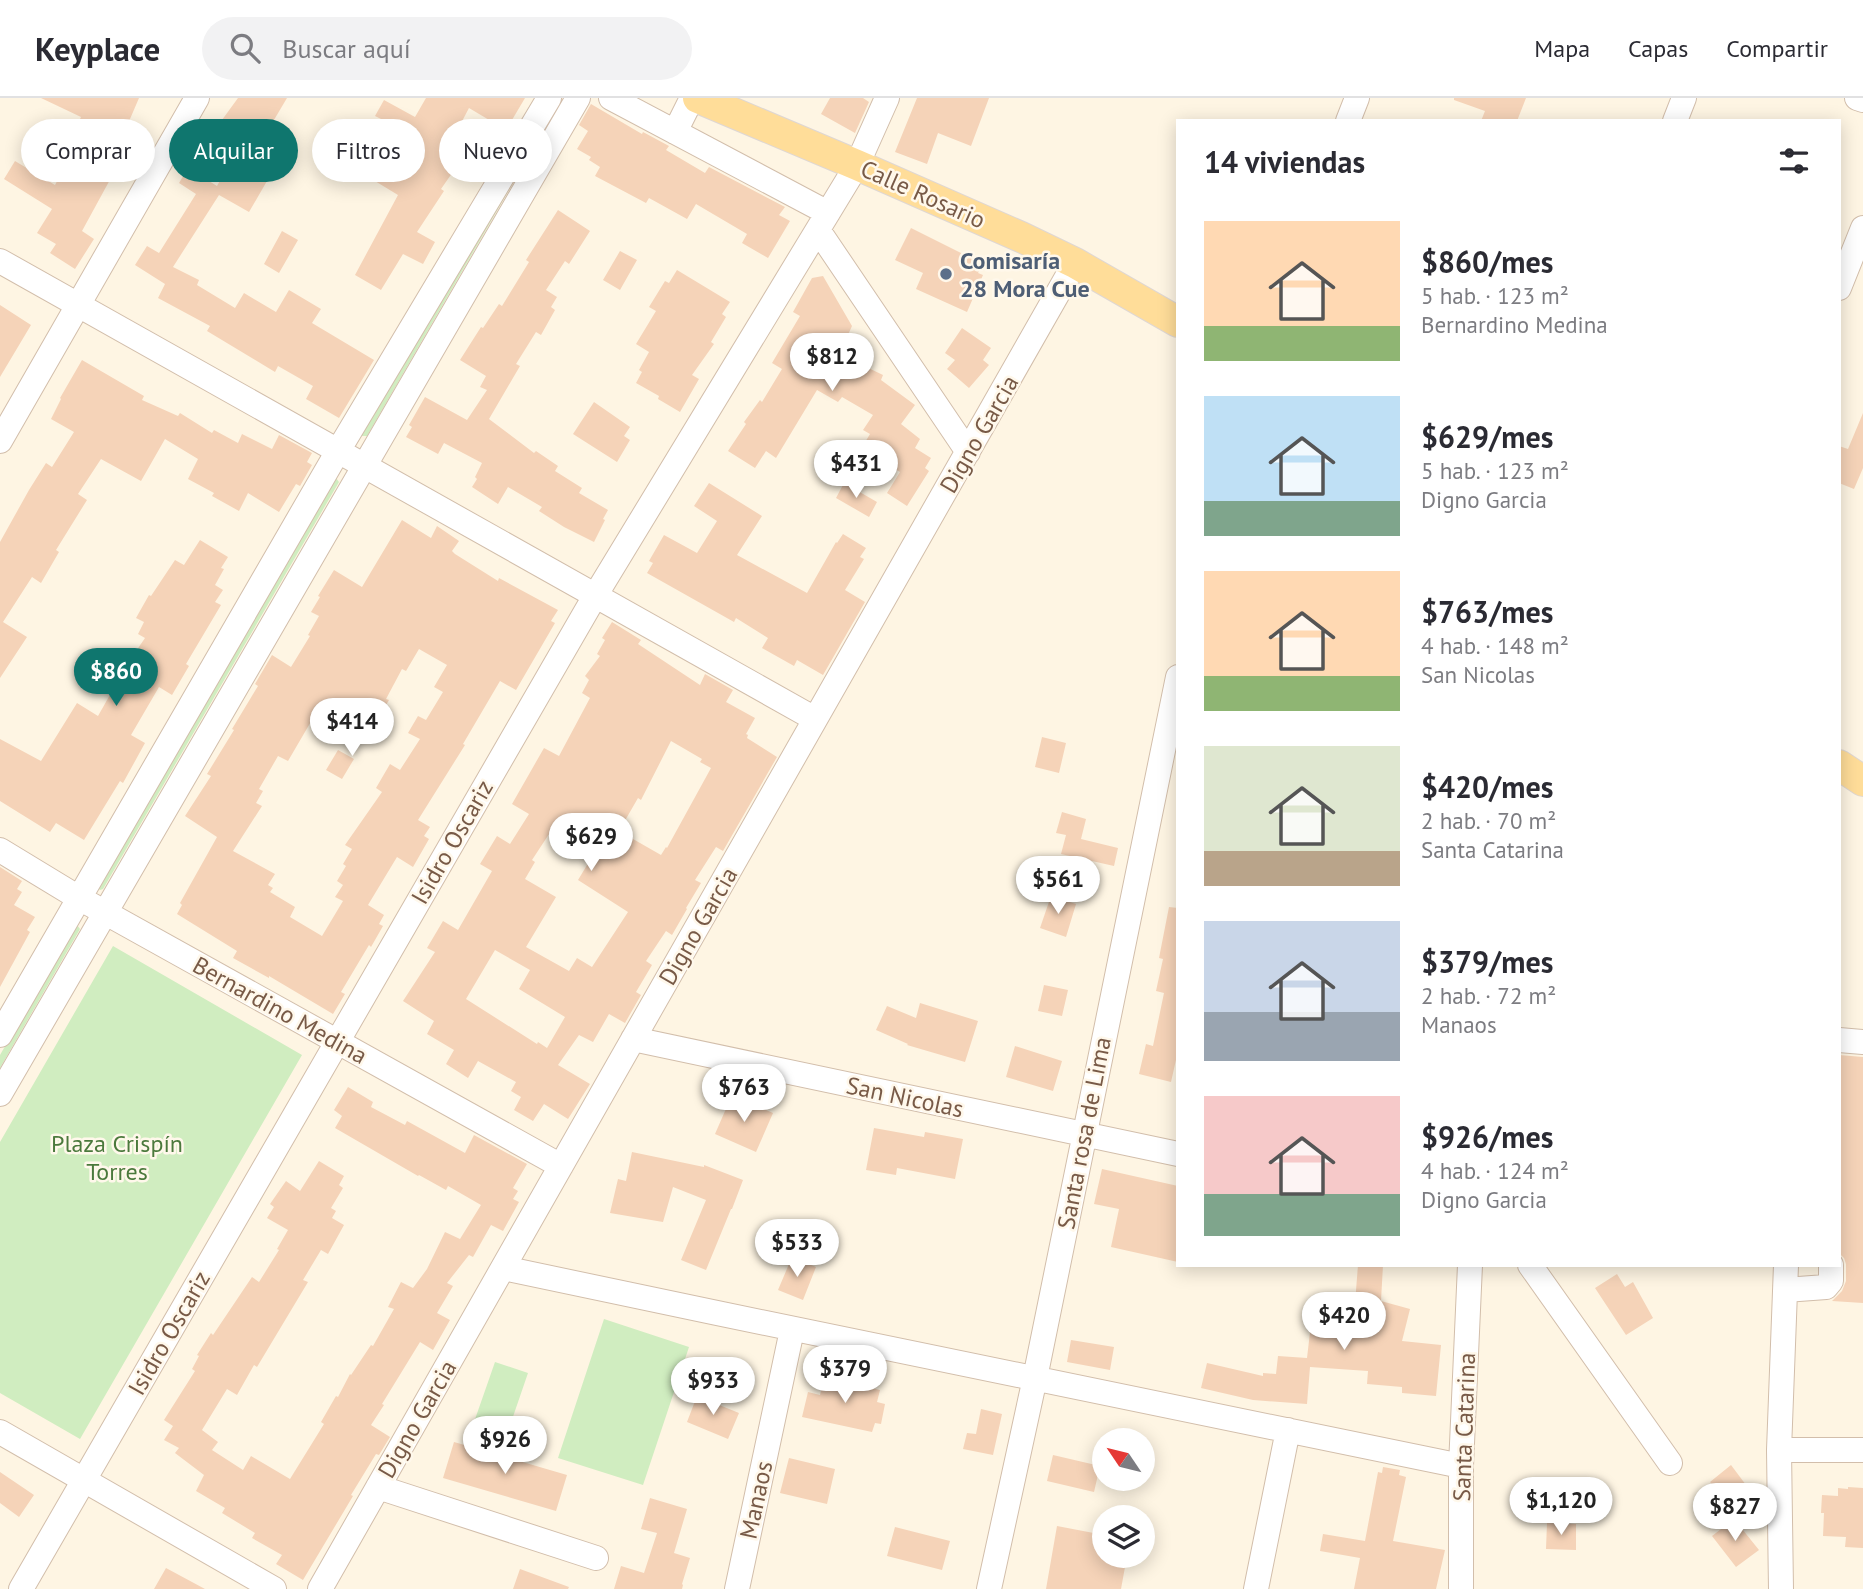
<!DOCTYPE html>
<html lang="es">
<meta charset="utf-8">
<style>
body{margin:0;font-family:"PT Sans",sans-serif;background:#f2f2f3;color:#2b2b33;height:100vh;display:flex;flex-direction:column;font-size:26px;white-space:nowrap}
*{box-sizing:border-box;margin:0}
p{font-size:23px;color:#7c7c81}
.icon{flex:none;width:38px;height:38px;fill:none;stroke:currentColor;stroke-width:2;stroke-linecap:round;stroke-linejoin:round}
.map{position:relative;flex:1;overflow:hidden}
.details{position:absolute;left:1176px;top:21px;width:665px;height:1148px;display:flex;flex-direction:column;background:#fff;border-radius:0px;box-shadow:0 4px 18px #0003}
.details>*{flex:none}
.top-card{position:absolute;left:21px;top:21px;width:665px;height:63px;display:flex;gap:14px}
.needle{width:46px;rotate:305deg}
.controls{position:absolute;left:1092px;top:1330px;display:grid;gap:14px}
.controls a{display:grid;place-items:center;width:63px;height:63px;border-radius:50%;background:#fff;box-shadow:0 4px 18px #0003;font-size:35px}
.price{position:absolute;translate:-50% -60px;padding:0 16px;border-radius:24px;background:#fff;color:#222;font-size:23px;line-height:46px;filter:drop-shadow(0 2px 4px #0008)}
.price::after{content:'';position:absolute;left:50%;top:42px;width:21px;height:16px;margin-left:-10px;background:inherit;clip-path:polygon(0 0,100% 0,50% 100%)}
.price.current{background:#0f766e;color:#fff}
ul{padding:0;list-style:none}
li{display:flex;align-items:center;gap:21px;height:175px;padding:0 28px}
li span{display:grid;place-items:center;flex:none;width:196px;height:140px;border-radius:0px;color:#555}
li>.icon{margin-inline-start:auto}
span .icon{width:84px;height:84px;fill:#fffc;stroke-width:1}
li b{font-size:30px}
h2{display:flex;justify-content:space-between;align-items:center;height:84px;padding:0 28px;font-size:30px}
.tag{padding:0 24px;border-radius:32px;background:#fff;box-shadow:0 4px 18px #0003;font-size:24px;line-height:63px}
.tag.current{background:#0f766e;color:#fff}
header{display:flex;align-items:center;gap:42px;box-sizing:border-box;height:98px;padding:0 35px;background:#fff;border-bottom:2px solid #e1e1e2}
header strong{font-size:33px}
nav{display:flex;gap:38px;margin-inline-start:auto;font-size:24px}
.search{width:490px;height:63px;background:#f2f2f3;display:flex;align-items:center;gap:18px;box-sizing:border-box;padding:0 24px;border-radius:38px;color:#7c7c81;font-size:26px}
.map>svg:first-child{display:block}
.green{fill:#d0edc0}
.building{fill:#f5d3b8;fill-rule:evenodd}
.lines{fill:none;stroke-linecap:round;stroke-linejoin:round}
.minor-casing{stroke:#d2beab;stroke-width:26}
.major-casing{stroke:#dfd7d3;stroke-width:32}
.minor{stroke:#fff;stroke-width:24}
.major{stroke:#fd9;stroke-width:30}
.service-dot{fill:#5c6f8a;stroke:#fff8eb;stroke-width:2.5}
.labels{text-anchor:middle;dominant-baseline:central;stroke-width:5;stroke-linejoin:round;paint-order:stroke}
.street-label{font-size:24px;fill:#785a47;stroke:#fff8eb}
.service-label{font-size:24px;font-weight:bold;fill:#4e5e75;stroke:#fff8eb;text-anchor:start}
.park-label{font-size:24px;fill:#4b793c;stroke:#fff8eb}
</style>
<header>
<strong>Keyplace</strong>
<div class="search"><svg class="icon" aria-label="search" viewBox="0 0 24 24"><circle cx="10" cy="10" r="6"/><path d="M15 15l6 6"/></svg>Buscar aquí</div>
<nav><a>Mapa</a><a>Capas</a><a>Compartir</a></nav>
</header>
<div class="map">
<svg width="1863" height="1491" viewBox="0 0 1863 1491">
<rect width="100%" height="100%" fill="#fef5e3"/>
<path class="green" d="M561 2 367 338H362L361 335Z
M336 380 339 384 103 791 100 792 98 790Z
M77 827 80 831 0 970V957L74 828Z
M113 848 302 957 80 1341 0 1295V1044Z
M604 1221 689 1249 643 1387 558 1360Z
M495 1264 528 1275 506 1339 473 1327Z"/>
<path class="building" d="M41 0H139L121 42 137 49 127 71 118 67 82 133 94 141 75 171 50 155 56 146 37 135 52 111 4 81 15 63 55 87 76 48 69 45 81 19Z
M238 0H287L268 32 284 42 260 79 267 83 249 114 219 97 173 169 199 182 197 187 235 210 244 195 276 214 289 192 321 211 312 225 374 262 339 320 306 301 313 288 278 268 275 274 207 233 210 228 158 200 165 186 135 167 147 148 159 155 196 96 179 85 188 70 217 88 236 54 211 37Z
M426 0H525L506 32 469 10 449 48 464 58 441 91 444 93 417 134 435 144 423 166 403 156 381 192 355 177 398 97 370 80 401 31 375 18 384 2 415 19Z
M830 0H863L869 4 855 35 821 16Z
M917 0H989L971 48 938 35 927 66 895 54Z
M1454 0H1526L1517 23H1481L1485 13 1454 2Z
M591 6 642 36 643 34 669 48 666 52 705 75 709 69 785 109 779 117 790 123 768 160 742 145 747 136 696 106 687 121 649 100 646 105 595 78 600 69 589 62 591 59 577 51 588 33 579 27Z
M558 112 590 133 569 166 565 163 546 192 557 199 551 209 555 212 541 237 536 234 516 266 520 268 489 321 534 355 536 353 558 368 555 373 582 390 579 395 608 412 603 421 605 422 594 444 564 429 539 413 542 409 508 389 498 406 472 389 477 381 475 379 482 365 444 345 438 356 406 339 412 329 409 327 425 299 467 322 487 292 480 289 486 278 460 262 481 229 483 230 499 206 502 208 529 164 526 162Z
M911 130 983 166 978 175 983 177 967 214 916 191 923 175 895 162Z
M282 133 298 142 279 175 264 166Z
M620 153 637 162 620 192 603 182Z
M677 172 730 204 722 216 726 219 711 244 714 246 692 277 699 281 680 314 658 301 659 298 636 285 642 274 639 272 649 254 636 246 656 213 649 209 665 183 669 185Z
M823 178 852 228 847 239 869 252 860 266 883 277 881 282 915 307 901 326 920 341 915 350 931 360 925 370 929 373 907 408 887 395 900 374 861 351 870 336 863 332 873 317 842 299 838 304 817 292 776 360 766 353 755 370 728 353 746 326 744 324 760 302 762 304 782 271 772 265 800 218 793 214 812 180Z
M0 207 31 227 0 279Z
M962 230 991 250 983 262 989 267 969 290 947 271 955 262 945 255Z
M82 262 144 298 142 302 178 318 180 315 212 335 214 332 238 345 242 336 272 351 279 337 312 355 307 364 312 367 300 388 296 386 279 414 248 395 239 413 212 398 214 395 188 381 198 361 165 341 141 383 101 361 78 396 87 402 56 452 59 454 41 485 32 479 3 524 27 539 0 580V444L29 392 46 365 52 369 74 334 51 321 61 301 60 300Z
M594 304 630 329 624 338 630 342 617 364 573 336Z
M1863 315V370L1854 391 1839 385V348L1848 351Z
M709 385 762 418 737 457 807 495 836 444 837 445 843 436 866 450 860 459 864 461 845 492 865 504 823 577 797 562 794 568 762 550 768 540 736 520 734 524 647 475 653 465 649 463 664 437 697 455 717 423 694 408Z
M844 385 877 404 869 419 836 400Z
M402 422 431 440 437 428 459 443 452 453 455 456 498 483 499 480 558 512 551 523 555 525 516 592 500 583 463 646 465 647 418 722 430 729 424 738 429 741 413 769 397 759 368 807 384 817 379 826 383 828 371 849 369 847 341 894 345 896 333 916 269 878V880L233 860 237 853 177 816 182 807 180 805 217 739 185 718 211 678 207 676 234 632 232 631 258 588 255 586 272 557 291 569 310 538 308 537 319 518 311 514 320 499 318 498 334 472 362 489ZM419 551 447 567 434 589 443 594 426 622 418 618 408 635 420 641 400 672 390 666 376 690 382 694 345 747 352 751 343 766 346 768 337 783 343 787 335 799 343 803 322 838 290 819 295 809 270 794 273 790 268 787 275 776 233 753 262 708 256 705 263 693 259 691 278 658 288 663 323 603 368 631 376 617 379 619 389 602 386 601 402 571 406 573Z
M200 442 228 459 221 470 224 471 215 487 223 492 215 504 221 507 186 566 189 568 172 597 159 589 131 637 145 645 123 685 120 683 84 742 56 725 50 734 0 703V641L41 663 77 605 98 618 115 588 119 590 136 562 132 559 145 540 138 536 144 524 136 520 149 497 151 498 175 462 184 467Z
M612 524 641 542 638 546 700 587 705 576 733 592 726 604 755 620 746 636 748 637 747 640 777 659 723 753 716 749 695 782 701 785 686 810 687 811 672 837 666 833 646 863 652 867 636 894 641 897 625 925 609 916 593 944 579 937 558 967 590 986 568 1021 544 1006 533 1023 514 1012 521 999 511 993 516 984 478 963 468 980 446 966 454 952 427 936 434 923 403 903 435 854 427 850 443 823 458 832 492 773 480 766 497 738 510 746 529 716 512 706 544 650 559 658 590 600 582 595 589 582 585 578 600 558 597 556 605 542 602 540ZM671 643 702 661 700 664 711 670 667 750 666 749 661 757 619 733 638 700 641 702ZM553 730 595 754 578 782 628 814 592 869 577 860 569 873 526 849 556 799 525 781 535 764 532 762ZM495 852 530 872 519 891 565 919 547 950 538 944 537 946 466 901Z
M1042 639 1066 645 1059 675 1035 669Z
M338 652 354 661 342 681 326 672Z
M1062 714 1086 721 1081 741 1118 750 1114 768 1061 756 1066 737 1056 735Z
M0 769 22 783 17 791 22 794 14 807 35 819 27 832 30 834 0 889Z
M1051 798 1076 806 1066 839 1040 830Z
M1169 809 1178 810V953L1171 984 1139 976 1146 946 1153 948 1164 895 1156 893 1163 861 1159 860Z
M1044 887 1068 892 1062 918 1038 913Z
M920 905 978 923 965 964 907 947 908 946 876 932 887 908 916 920Z
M1015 948 1062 963 1053 993 1006 979Z
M1839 957 1863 959V1205L1832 1203 1842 1193 1846 1183V1166L1844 1160 1839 1155Z
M348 989 373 1004 371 1009 405 1027 407 1023 465 1055 474 1037 527 1066 513 1090 518 1093 513 1101 519 1104 503 1133 491 1127 473 1159 469 1157 447 1185 453 1188 437 1215 450 1222 433 1252 420 1244 382 1306 384 1307 371 1327 390 1339 379 1357 376 1356 351 1397 353 1398 303 1482 276 1466 282 1457 252 1440 255 1435 222 1415 225 1410 196 1393 204 1377 175 1355 179 1350 164 1342 173 1328 164 1322 195 1273 192 1271 199 1258 197 1257 211 1235 213 1237 252 1179 259 1184 279 1152 277 1151 288 1132 267 1120 274 1109 270 1106 286 1083 300 1093 319 1063 344 1078 339 1087 343 1090 331 1110 336 1113 332 1120 344 1127 328 1156 321 1152 303 1182 308 1184 257 1269 254 1267 237 1297 227 1291 202 1332 218 1344 212 1352 243 1372 251 1358 290 1381 324 1326 321 1324 336 1298 338 1299 350 1276 351 1277 371 1247 373 1248 394 1211 388 1209 401 1184 413 1190 427 1171 445 1134 460 1141 481 1107 448 1088 446 1092 419 1077 418 1078 335 1030 342 1018 334 1012Z
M732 997 773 1015 756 1054 715 1036Z
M874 1030 924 1039 925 1034 963 1041 955 1081 897 1070 896 1077 866 1072Z
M632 1054 704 1069V1067L743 1082 732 1111H731L706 1172 681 1162 706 1102 673 1089 663 1124 610 1115 618 1081 626 1083Z
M1102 1071 1178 1088V1164L1111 1149 1119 1111 1094 1106Z
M792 1159 816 1169 803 1202 778 1192Z
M1358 1167H1383L1381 1203 1410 1211 1402 1243 1441 1247 1436 1298 1402 1295V1289L1367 1286 1368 1273 1310 1269 1307 1306 1253 1302 1201 1290 1207 1265 1263 1278V1275L1276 1276 1278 1258 1307 1260 1313 1209 1354 1218Z
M1617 1176 1625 1189 1633 1184 1653 1220 1626 1237 1595 1190Z
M1071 1242 1114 1249 1110 1272 1067 1264Z
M824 1279 880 1292 877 1304 885 1306 881 1326 875 1325 872 1334 802 1319 808 1294 820 1297Z
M697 1298 739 1315 728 1341 687 1324Z
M981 1311 1002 1316 993 1357 963 1351 967 1335 976 1336Z
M454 1344 567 1377 556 1413 443 1380Z
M1053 1357 1100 1368 1094 1394 1047 1383Z
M789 1360 835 1371 827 1406 780 1395Z
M1731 1367 1758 1403 1738 1419 1710 1384Z
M1383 1369 1400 1372 1399 1377 1406 1379 1393 1443 1445 1452 1436 1491H1354L1360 1460 1320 1453 1323 1436 1365 1443 1378 1374 1382 1375Z
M0 1374 34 1397 19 1419 0 1405Z
M1848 1389 1863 1390V1450L1845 1449 1846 1439 1823 1438 1824 1415H1821L1822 1397 1838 1398V1390L1848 1391Z
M650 1400 687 1411 674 1455 690 1460 682 1486 683 1487 682 1491H614L621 1468 644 1475 657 1435 641 1431Z
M1734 1421 1759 1452 1736 1469 1712 1438Z
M1547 1425 1576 1426V1452L1546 1451Z
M1057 1428 1104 1437V1458H1127L1121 1491H1046Z
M895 1429 950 1443 942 1472 887 1458Z
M166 1470 205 1491H154Z
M520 1471 569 1489 568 1491H513Z"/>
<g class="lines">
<defs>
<path id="minor" d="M611 0 828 115
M1857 0 1863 2
M1348 23 1357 0
M1675 23 1684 0
M675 34 692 0
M818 132 968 354
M0 163 815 621
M1839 190 1863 130
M0 343 197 0
M0 752 79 800 561 1068
M0 937 338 353 549 0
M633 941 1178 1056
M1839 942 1863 944
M0 996 578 0
M1530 1167 1670 1365
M503 1170C822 1238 1142 1302 1461 1368
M1785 1192 1826 1189 1831 1183V1167
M0 1334 274 1491
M1779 1352H1863
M378 1389 596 1460
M21 1491 595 498 857 67 887 0
M320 1491 1075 165
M737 1491 792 1232
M989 1491 1035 1280 1178 579
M1256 1491 1288 1332
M1461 1491V1368L1470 1167
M1781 1491 1779 1352 1786 1167"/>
<path id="major" d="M698 0 857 67 1021 139 1075 165 1178 224
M1839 667 1863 683"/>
</defs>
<use href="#minor" class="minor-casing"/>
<use href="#major" class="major-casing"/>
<use href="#minor" class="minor"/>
<use href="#major" class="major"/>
</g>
<circle class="service-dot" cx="946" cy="176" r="7"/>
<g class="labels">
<g class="street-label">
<text transform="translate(923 96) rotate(24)">Calle Rosario</text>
<text transform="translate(979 336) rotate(-60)">Digno Garcia</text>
<text transform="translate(452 744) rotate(-60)">Isidro Oscariz</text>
<text transform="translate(698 828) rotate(-60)">Digno Garcia</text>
<text transform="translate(280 912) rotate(29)">Bernardino Medina</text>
<text transform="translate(905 999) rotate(12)">San Nicolas</text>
<text transform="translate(1084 1035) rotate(-79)">Santa rosa de Lima</text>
<text transform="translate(169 1235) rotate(-60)">Isidro Oscariz</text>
<text transform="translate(417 1321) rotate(-60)">Digno Garcia</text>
<text transform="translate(1464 1329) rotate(-88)">Santa Catarina</text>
<text transform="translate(756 1402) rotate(-78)">Manaos</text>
</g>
<g class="service-label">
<text x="960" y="162">Comisaría<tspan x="960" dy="28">28 Mora Cue</tspan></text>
</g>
<g class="park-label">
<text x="117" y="1045">Plaza Crispín<tspan x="117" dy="28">Torres</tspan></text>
</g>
</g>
</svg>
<div class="controls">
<a><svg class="needle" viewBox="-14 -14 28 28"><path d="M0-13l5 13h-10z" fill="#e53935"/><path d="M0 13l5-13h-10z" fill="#7c7c81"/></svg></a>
<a><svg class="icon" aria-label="layers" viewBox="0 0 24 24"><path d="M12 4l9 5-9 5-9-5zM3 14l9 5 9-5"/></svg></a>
</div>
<b class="price" style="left:832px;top:295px">$812</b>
<b class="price" style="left:856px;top:402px">$431</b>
<b class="price current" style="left:116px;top:610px">$860</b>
<b class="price" style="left:352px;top:660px">$414</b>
<b class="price" style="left:591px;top:775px">$629</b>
<b class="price" style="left:1058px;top:818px">$561</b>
<b class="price" style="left:744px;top:1026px">$763</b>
<b class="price" style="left:797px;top:1181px">$533</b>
<b class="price" style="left:1344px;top:1254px">$420</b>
<b class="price" style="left:845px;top:1307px">$379</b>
<b class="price" style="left:713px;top:1319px">$933</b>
<b class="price" style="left:505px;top:1378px">$926</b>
<b class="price" style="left:1561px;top:1439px">$1,120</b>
<b class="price" style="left:1735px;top:1445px">$827</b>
<div class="top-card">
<a class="tag">Comprar</a>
<a class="tag current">Alquilar</a>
<a class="tag">Filtros</a>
<a class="tag">Nuevo</a>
</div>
<section class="details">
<h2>14 viviendas<svg class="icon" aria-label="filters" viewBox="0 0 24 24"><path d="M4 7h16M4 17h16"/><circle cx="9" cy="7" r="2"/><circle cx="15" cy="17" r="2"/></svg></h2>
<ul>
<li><span style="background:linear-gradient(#ffd9b3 75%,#8fb573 0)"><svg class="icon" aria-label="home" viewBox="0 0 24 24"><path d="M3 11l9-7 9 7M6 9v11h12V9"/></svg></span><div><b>$860/mes</b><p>5 hab. · 123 m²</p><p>Bernardino Medina</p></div></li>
<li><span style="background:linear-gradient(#bfe0f5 75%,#7fa58c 0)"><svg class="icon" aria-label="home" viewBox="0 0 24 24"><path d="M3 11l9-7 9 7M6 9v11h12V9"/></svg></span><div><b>$629/mes</b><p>5 hab. · 123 m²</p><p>Digno Garcia</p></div></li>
<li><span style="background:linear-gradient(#ffd9b3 75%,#8fb573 0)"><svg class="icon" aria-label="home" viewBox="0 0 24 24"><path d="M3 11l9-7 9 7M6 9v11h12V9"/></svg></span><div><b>$763/mes</b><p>4 hab. · 148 m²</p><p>San Nicolas</p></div></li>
<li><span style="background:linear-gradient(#dfe7d0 75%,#b9a48a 0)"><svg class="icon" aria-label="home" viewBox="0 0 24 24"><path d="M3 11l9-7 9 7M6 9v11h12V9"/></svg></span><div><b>$420/mes</b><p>2 hab. · 70 m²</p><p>Santa Catarina</p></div></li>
<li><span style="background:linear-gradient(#c9d6e8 65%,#9aa5b1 0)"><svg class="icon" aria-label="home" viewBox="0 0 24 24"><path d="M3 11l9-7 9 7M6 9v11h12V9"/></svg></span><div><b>$379/mes</b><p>2 hab. · 72 m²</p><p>Manaos</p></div></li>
<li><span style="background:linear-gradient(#f6c9c9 70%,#7fa58c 0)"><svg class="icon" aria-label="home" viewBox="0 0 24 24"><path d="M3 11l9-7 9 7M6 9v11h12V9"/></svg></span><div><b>$926/mes</b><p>4 hab. · 124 m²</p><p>Digno Garcia</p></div></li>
</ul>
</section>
</div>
